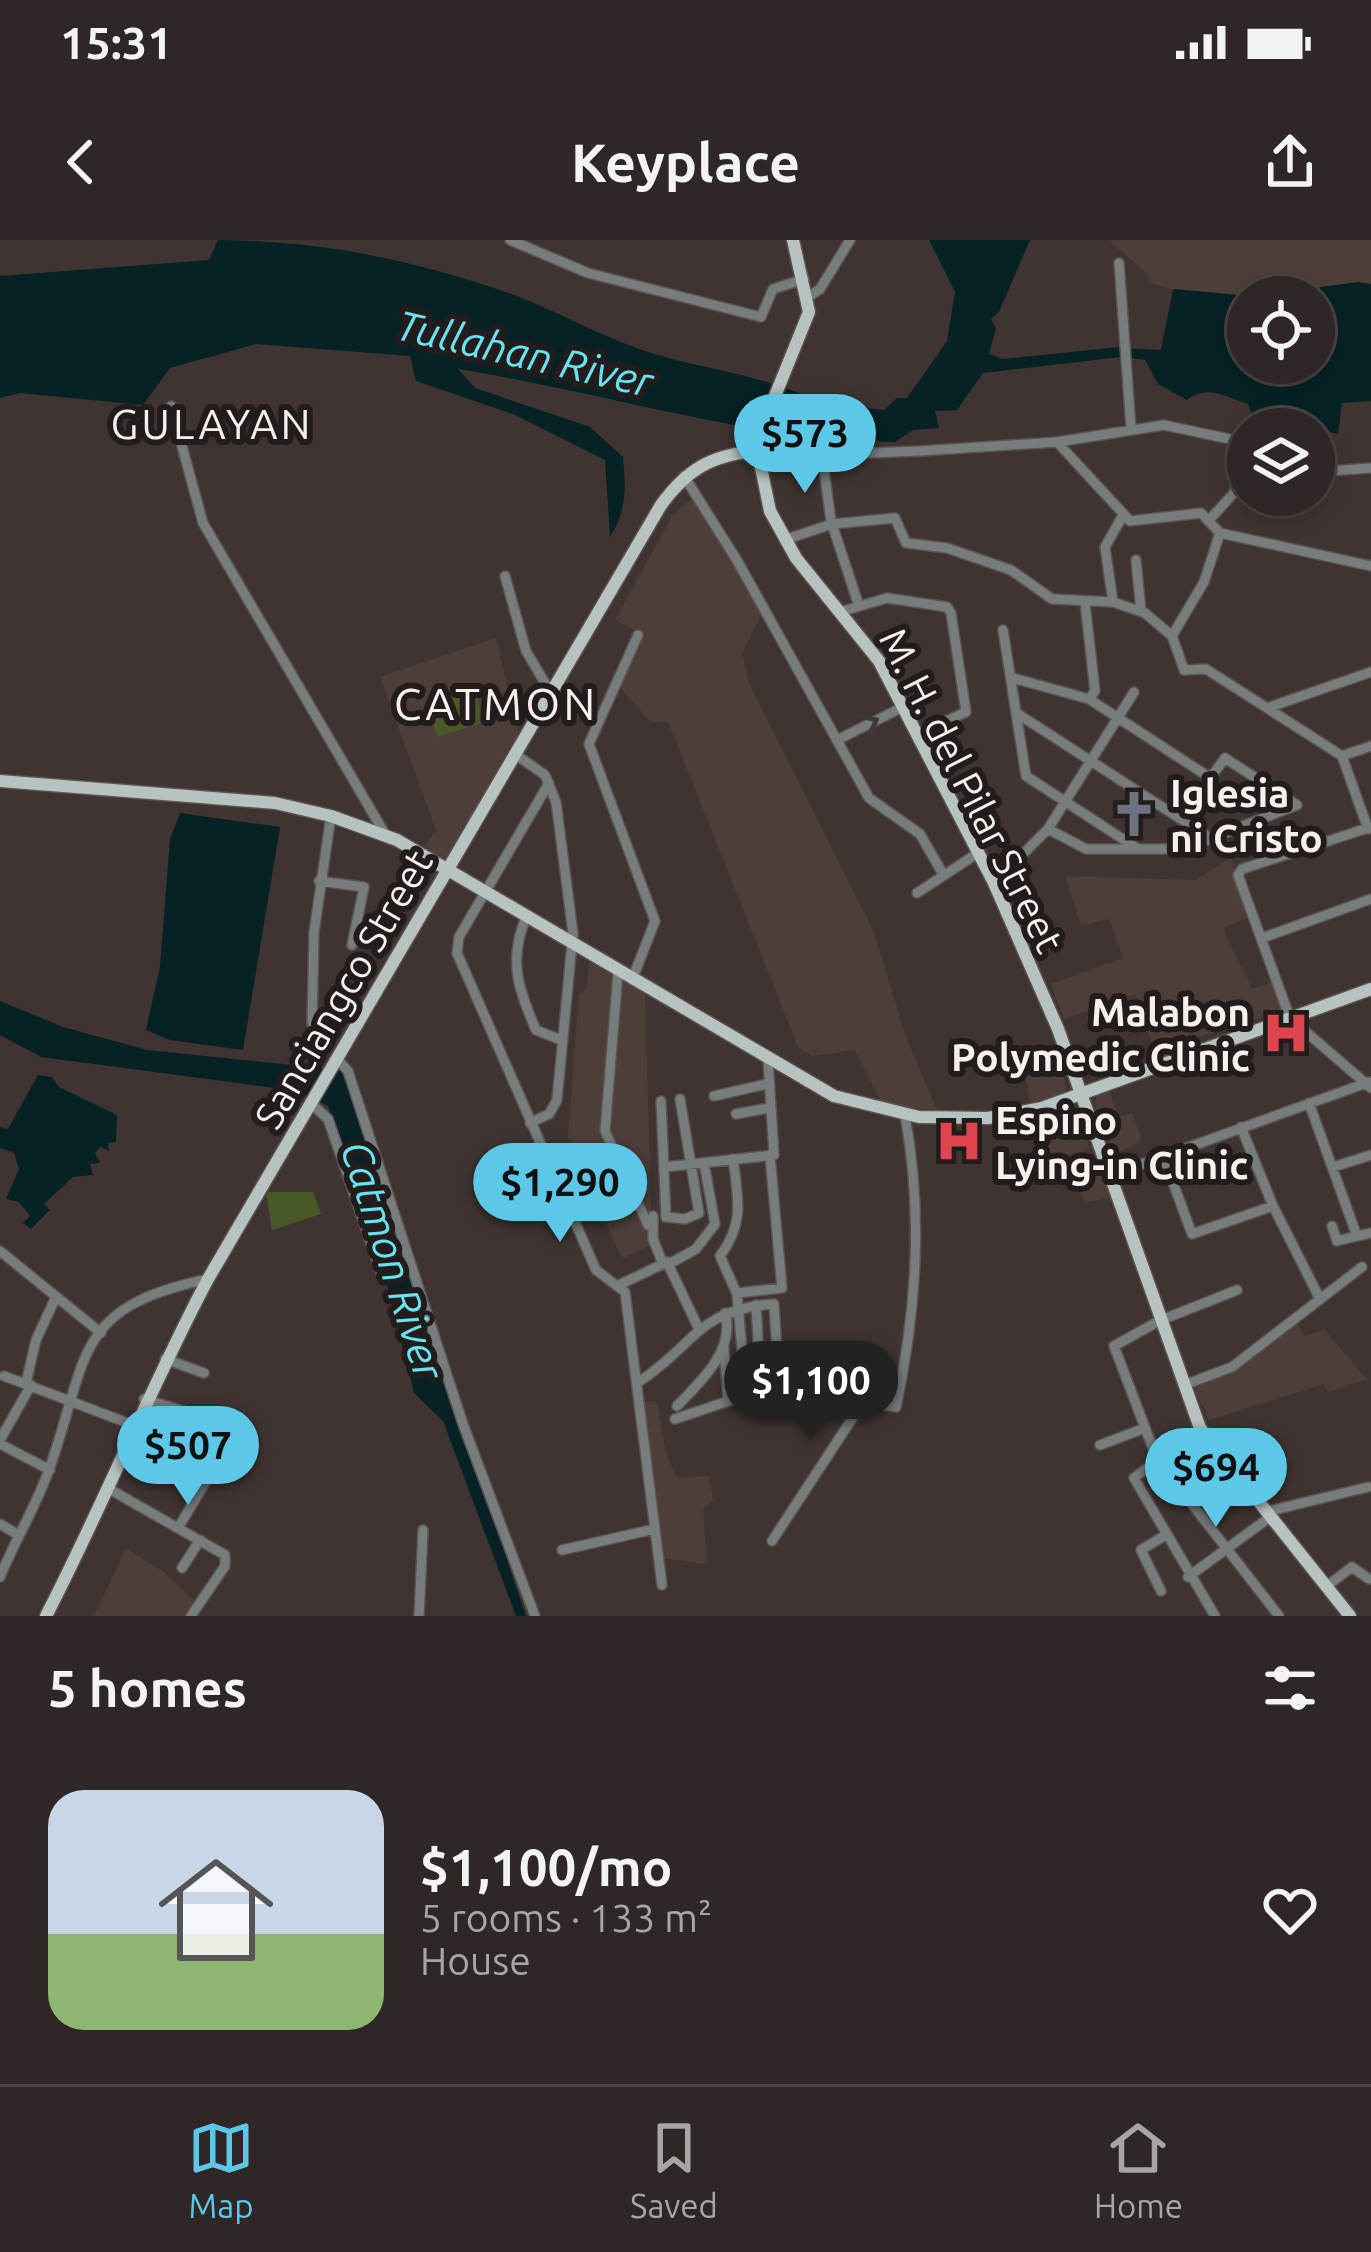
<!DOCTYPE html>
<meta charset="utf-8">
<style>
body{margin:0;font-family:Ubuntu,sans-serif;background:#3b3332;color:#f1f3f6;height:100vh;display:flex;flex-direction:column;font-size:45px;white-space:nowrap}
*{box-sizing:border-box;margin:0}
p{font-size:39px;color:#a7a5a7}
.icon{flex:none;width:66px;height:66px;fill:none;stroke:currentColor;stroke-width:2;stroke-linecap:round;stroke-linejoin:round}
.map{position:relative;height:1376px;overflow:hidden}
.panel{display:flex;flex-direction:column;background:#2f2725;flex:1}
.panel>*{flex:none}
.buttons{position:absolute;left:1227px;top:36px;display:grid;gap:24px}
.buttons a{display:grid;place-items:center;width:108px;height:108px;border-radius:50%;background:#2f2725;box-shadow:0 6px 18px #0003,0 0 0 3px #4a4442;font-size:60px}
.price{position:absolute;translate:-50% -102px;padding:0 27px;border-radius:42px;background:#5cc7e7;color:#111;font-size:39px;line-height:78px;filter:drop-shadow(0 3px 6px #0008)}
.price::after{content:'';position:absolute;left:50%;top:72px;width:36px;height:27px;margin-left:-18px;background:inherit;clip-path:polygon(0 0,100% 0,50% 100%)}
.price.active{background:#222;color:#fff}
ul{padding:0;list-style:none}
li{display:flex;align-items:center;gap:36px;height:300px;padding:0 48px}
li span{display:grid;place-items:center;flex:none;width:336px;height:240px;border-radius:36px;color:#555}
li>.icon{margin-inline-start:auto}
span .icon{width:144px;height:144px;fill:#fffc;stroke-width:1}
li b{font-size:51px}
h2{display:flex;justify-content:space-between;align-items:center;height:144px;padding:0 48px;font-size:51px}
.status{display:flex;justify-content:space-between;align-items:center;height:84px;padding:0 60px;background:#2f2725;direction:ltr}
.status svg{height:33px;fill:currentColor}
header{display:flex;justify-content:space-between;align-items:center;height:156px;padding:0 48px;background:#2f2725;font-size:54px;font-weight:700}
.dock{display:flex;justify-content:space-around;align-items:center;height:168px;border-top:3px solid #4a4442;background:#2f2725;font-size:33px;color:#a7a5a7}
.dock a{display:grid;justify-items:center;gap:6px}
.dock .active{color:#5cc7e7}
.map>svg:first-child{display:block}
.built{fill:#4e3e38}
.green{fill:#485927}
.water{fill:#072225;fill-rule:evenodd}
.lines{fill:none;stroke-linecap:round;stroke-linejoin:round}
.minor-casing{stroke:#5c524f;stroke-width:12}
.major-casing{stroke:#5c524f;stroke-width:15}
.minor{stroke:#777d7d;stroke-width:9}
.major{stroke:#b6c3c1;stroke-width:12}
.oneway{stroke:#3c3a39}
.labels{text-anchor:middle;dominant-baseline:central;stroke-width:12;stroke-linejoin:round;paint-order:stroke}
.street-label{font-size:39px;fill:#f7f0ed;stroke:#221d1c}
.poi-label{font-size:39px;font-weight:bold;fill:#f7f0ed;stroke:#221d1c;text-anchor:start}
.water-label{font-size:42px;font-style:italic;fill:#68e3f1;stroke:#221d1c}
.neighbourhood-label{font-size:42px;letter-spacing:3px;fill:#f7f0ed;stroke:#221d1c}
.quarter-label{font-size:45px;letter-spacing:3px;fill:#f7f0ed;stroke:#221d1c}
</style>
<div class="status"><b>15:31</b><svg viewBox="0 0 49 12"><path d="M0 12V9h3v3zM5 12V6h3v6zM10 12V3h3v9zM15 12V0h3v12zM26 1h20v11H26zM47 4h2v5h-2z"/></svg></div>
<header><svg class="icon" aria-label="back" viewBox="0 0 24 24"><path d="M15 5l-7 7 7 7"/></svg>Keyplace<svg class="icon" aria-label="share" viewBox="0 0 24 24"><path d="M12 15V3M7 8l5-5 5 5M5 13v7h14v-7"/></svg></header>
<div class="map">
<svg width="1371" height="1376" viewBox="0 0 1371 1376">
<rect width="100%" height="100%" fill="#3f3431"/>
<path class="built" d="M1108 0H1371V44L1251 56 1173 49 1149 43V35Z
M692 258 763 372 742 414 749 443 874 692 905 794 937 870 883 865 855 810 812 816 798 807 668 482H651L618 446 643 395 615 380 672 276Z
M496 398 520 498 446 620 423 608 436 590 380 437Z
M1231 617 1252 676 1223 688 1252 749 1275 741 1285 770 1170 806V815L1158 820 1135 754 1064 779 1051 744 1123 718 1109 679 1081 686 1065 636 1196 640Z
M590 720 645 752 652 1004 622 1019 568 898 579 754 586 749Z
M1061 817 1067 855 1031 865 1023 825Z
M1108 848 1119 877 1132 873 1142 901 1113 915 1095 864 1098 851Z
M1067 867 1077 873 1090 909 1053 921 1038 876Z
M1102 922 1114 957 1084 963 1074 933Z
M1295 1080 1305 1097 1324 1089 1367 1139 1328 1152 1324 1144 1209 1180 1192 1145 1240 1126Z
M657 1161 666 1213 677 1238 709 1236 713 1261 703 1269 707 1324 661 1318 644 1162Z
M126 1308 164 1332 197 1363 188 1376H94Z"/>
<path class="green" d="M473 445 483 477 479 484 437 497 426 460Z
M266 952H313L321 974 272 990Z"/>
<path class="water" d="M218 0C317 1 404 18 497 49 552 67 602 99 658 115 707 130 796 140 829 172L844 166 884 170 897 158H907L947 101 955 52 929 0H1030L999 72 991 79 996 89 989 114 1003 119 1119 107 1121 117 983 133 957 170 935 171 939 188 913 190 895 202C746 200 604 152 458 129L475 148 590 187 623 217C626 248 627 271 610 297L605 220 513 174 416 141 410 116 256 104 170 128 143 165 20 153 0 158V36L209 20Z
M1358 42 1371 44V161L1342 163 1338 194 1293 182 1278 172 1272 185 1251 173 1248 164C1224 157 1209 144 1187 160L1158 144 1145 120 1124 117V108L1161 110 1173 49 1251 56ZM1248 57H1314V123H1248Z
M180 573 280 587 243 810 170 800 146 790 160 726 170 599Z
M0 761 63 787 147 810 342 830 526 1376H516L443 1181 414 1153 383 1028 328 866 298 851 41 817 0 795Z
M38 835 52 837 59 847 117 875 116 902 108 903 109 911 100 907 95 913 100 923 90 924 93 935 73 937 44 964 50 970 31 989 23 983 30 976 19 962 6 959 19 929 14 913 0 908V887L8 889Z"/>
<g class="lines">
<defs>
<path id="minor" d="M510 0 588 33 761 77 773 49 804 39
M1119 23 1131 188
M808 57 820 49 850 0
M171 166 203 283 385 594
M1057 202 1130 281 1201 273 1220 293 1371 326
M756 211 822 215 919 211 1057 202 1164 185 1248 203
M822 215 831 281 858 363
M1314 232 1371 228
M684 236 738 322 869 558 920 594 943 634
M1211 278 1233 254 1248 221
M784 300 832 284 895 278 906 303 947 308 1011 330 1052 359 1113 362 1145 373 1172 396 1184 430 1206 429 1342 516 1368 589
M1136 320 1141 371
M505 336 526 411 551 453
M1113 362 1105 307 1122 277
M1085 363 1095 451 1089 459
M843 371 887 358 947 367 951 373 966 472 917 494
M1003 390 1026 536 1138 609
M1172 396 1204 342 1220 293
M1013 438 1089 459 1209 537
M1267 468 1371 432
M1018 474 1207 596
M837 500 903 467
M515 514 545 535 556 562 573 693 557 860 549 874 530 883
M1342 516 1371 506
M549 543 459 697 457 713 596 1030 625 1052 662 1345
M1371 587 1242 629 1238 635 1290 778 1371 848
M1048 589 1086 609H1184L1297 565 1225 518 1181 578
M319 641 364 647 352 705
M994 643 1048 589 1134 452
M917 653 978 613
M526 677C508 721 518 748 536 790L561 800
M1262 698 1371 659
M618 733 605 891 648 985
M632 740 655 681 589 504 638 395
M312 783 314 692 331 576
M338 820 348 831 463 1184 535 1376
M714 856 767 844
M661 861 666 977 685 979 699 973 680 859
M1309 863 1357 996 1371 993
M313 865 328 879 382 1035
M736 874 769 868
M1241 887 1273 966 1320 1059
M1163 916 1192 994 1273 966
M733 919C738 958 745 983 720 1016L737 1054 746 1154
M665 927 774 915 768 820
M1333 927 1371 915
M1109 936 1369 842
M572 976 632 950
M653 976V999L663 1024
M1332 986 1337 1001 1357 996
M0 1011 101 1093
M669 1024 696 1009 715 984 704 923
M619 1045 667 1022 698 1087
M1237 1050 1159 1081 1114 1106 1157 1219 1279 1376
M737 1053 782 1048 770 916
M756 1065 761 1149
M724 1109 728 1161
M165 1119 204 1133
M4 1136 133 1185
M640 1141C695 1105 698 1069 774 1064L779 1144 675 1179
M26 1143 36 1100 55 1059
M1184 1145 1232 1127 1362 1027
M144 1159 184 1171
M677 1166C700 1142 736 1110 725 1073
M1200 1188 1134 1238 1215 1376
M0 1200 31 1145
M0 1204 50 1230
M1100 1205 1145 1188
M111 1250 225 1315V1326L191 1376
M1265 1272 1368 1247
M0 1284 17 1294
M178 1288 215 1226
M772 1301 863 1162 896 1167C916 1074 923 972 905 876
M562 1310 655 1289
M182 1328 200 1300
M0 1337C15 1300 37 1265 50 1227 89 1116 73 1067 208 1039
M1188 1337 1270 1277
M1327 1346 1352 1327 1369 1339
M1161 1351 1141 1310 1164 1296
M419 1376 423 1290"/>
<path id="major" d="M793 0 809 72 756 203 770 271 796 318 879 421 994 643 1058 789 1200 1188 1350 1376
M0 541 275 563 331 576 397 600 834 856 919 877 988 878 1042 868 1371 749
M46 1376C104 1264 149 1150 208 1039L661 265C687 229 712 215 756 211"/>
</defs>
<use href="#minor" class="minor-casing"/>
<use href="#major" class="major-casing"/>
<use href="#minor" class="minor"/>
<use href="#major" class="major"/>
</g>
<defs><path id="oneway-chevron" d="M-2-3.5L2.5 0L-2 3.5" fill="none" stroke-width="1.6" stroke-linecap="round" stroke-linejoin="round" transform="scale(3)"/></defs>
<use class="oneway" href="#oneway-chevron" transform="translate(870 483) rotate(-27)"/>
<defs>
<symbol id="church-bare" viewBox="-9 -9 18 18"><path d="M-1.2-6h2.4v3.5h3.3v2.4h-3.3V6h-2.4V-.1h-3.3v-2.4h3.3Z" fill="#6b7280" stroke="#221d1c" stroke-width="2.5" paint-order="stroke"/></symbol>
<symbol id="hospital-bare" viewBox="-9 -9 18 18"><path d="M-5-5h3v3.5h4V-5h3V5h-3V1.5h-4V5h-3Z" fill="#e0444e" stroke="#221d1c" stroke-width="2.5" paint-order="stroke"/></symbol>
</defs>
<g fill-rule="evenodd">
<use href="#church-bare" x="1101" y="541" width="66" height="66"/>
<use href="#hospital-bare" x="1253" y="760" width="66" height="66"/>
<use href="#hospital-bare" x="926" y="868" width="66" height="66"/>
</g>
<g class="labels">
<g class="street-label">
<text transform="translate(972 550) rotate(63)">M. H. del Pilar Street</text>
<text transform="translate(343 749) rotate(-60)">Sanciangco Street</text>
</g>
<g class="poi-label">
<text x="1170" y="552">Iglesia<tspan x="1170" dy="45">ni Cristo</tspan></text>
<text x="1250" y="771" text-anchor="end">Malabon<tspan x="1250" dy="45">Polymedic Clinic</tspan></text>
<text x="995" y="879">Espino<tspan x="995" dy="45">Lying-in Clinic</tspan></text>
</g>
<g class="water-label">
<text transform="translate(525 113) rotate(13)">Tullahan River</text>
<text transform="translate(393 1020) rotate(72)">Catmon River</text>
</g>
<g class="neighbourhood-label">
<text x="212" y="183">GULAYAN</text>
</g>
<g class="quarter-label">
<text x="496" y="463">CATMON</text>
</g>
</g>
</svg>
<div class="buttons">
<a><svg class="icon" aria-label="locate" viewBox="0 0 24 24"><circle cx="12" cy="12" r="6"/><path d="M12 2v4M12 18v4M2 12h4M18 12h4"/></svg></a>
<a><svg class="icon" aria-label="layers" viewBox="0 0 24 24"><path d="M12 4l9 5-9 5-9-5zM3 14l9 5 9-5"/></svg></a>
</div>
<b class="price" style="left:805px;top:256px">$573</b>
<b class="price" style="left:560px;top:1005px">$1,290</b>
<b class="price active" style="left:811px;top:1203px">$1,100</b>
<b class="price" style="left:188px;top:1268px">$507</b>
<b class="price" style="left:1216px;top:1290px">$694</b>
</div>
<section class="panel">
<h2>5 homes<svg class="icon" aria-label="filters" viewBox="0 0 24 24"><path d="M4 7h16M4 17h16"/><circle cx="9" cy="7" r="2"/><circle cx="15" cy="17" r="2"/></svg></h2>
<ul>
<li><span style="background:linear-gradient(#c9d6e8 60%,#8fb573 0)"><svg class="icon" aria-label="home" viewBox="0 0 24 24"><path d="M3 11l9-7 9 7M6 9v11h12V9"/></svg></span><div><b>$1,100/mo</b><p>5 rooms · 133 m²</p><p>House</p></div><svg class="icon" aria-label="heart" viewBox="0 0 24 24"><path d="M12 20l-8-8c-3-5 5-10 8-4 3-6 11-1 8 4z"/></svg></li>
</ul>
</section>
<nav class="dock">
<a class="active"><svg class="icon" aria-label="map" viewBox="0 0 24 24"><path d="M3 6l6-2 6 2 6-2v14l-6 2-6-2-6 2zM9 4v14M15 6v14"/></svg>Map</a>
<a><svg class="icon" aria-label="saved" viewBox="0 0 24 24"><path d="M7 4h10v16l-5-4-5 4z"/></svg>Saved</a>
<a><svg class="icon" aria-label="home" viewBox="0 0 24 24"><path d="M3 11l9-7 9 7M6 9v11h12V9"/></svg>Home</a>
</nav>
